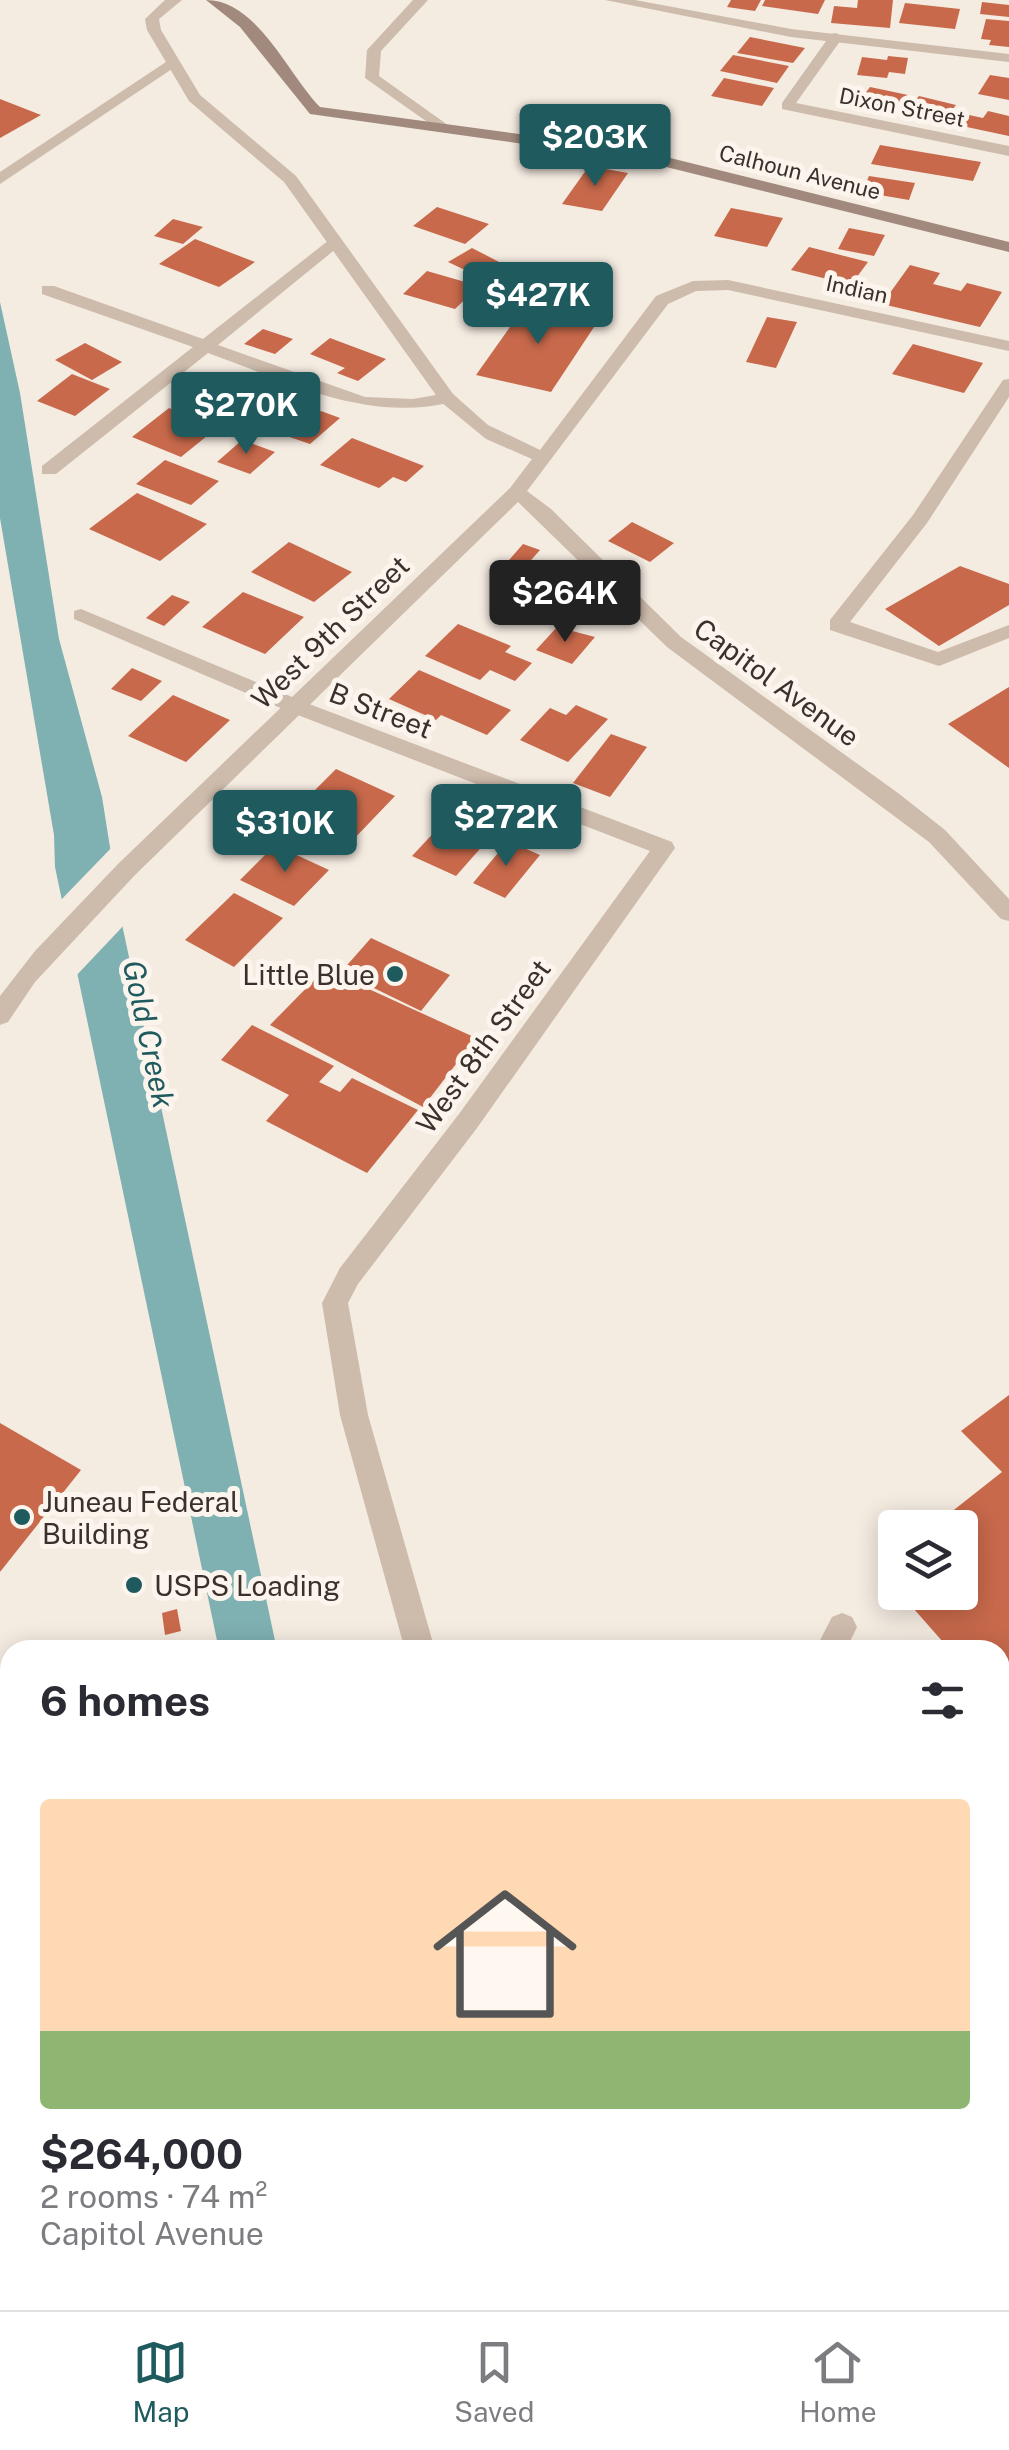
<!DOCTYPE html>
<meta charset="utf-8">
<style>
body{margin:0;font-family:"Public Sans",sans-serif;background:#f2f2f3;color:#2b2b33;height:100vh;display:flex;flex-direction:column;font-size:38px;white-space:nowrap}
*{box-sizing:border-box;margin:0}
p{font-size:32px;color:#7c7c81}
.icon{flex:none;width:55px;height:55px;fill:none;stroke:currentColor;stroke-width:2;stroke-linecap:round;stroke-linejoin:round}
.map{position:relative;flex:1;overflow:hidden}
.side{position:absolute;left:0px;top:1640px;width:1010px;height:670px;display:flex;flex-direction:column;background:#fff;border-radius:30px 30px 0 0;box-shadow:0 5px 25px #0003}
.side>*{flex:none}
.controls{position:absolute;left:878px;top:1510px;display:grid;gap:20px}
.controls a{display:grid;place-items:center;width:100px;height:100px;border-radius:10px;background:#fff;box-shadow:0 5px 25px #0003;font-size:50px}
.price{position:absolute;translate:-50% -85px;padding:0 22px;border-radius:10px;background:#1f5a5e;color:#fff;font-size:32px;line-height:65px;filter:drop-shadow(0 2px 5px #0008)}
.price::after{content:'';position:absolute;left:50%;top:60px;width:30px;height:22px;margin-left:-15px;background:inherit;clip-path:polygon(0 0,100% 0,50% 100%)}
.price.current{background:#222;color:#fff}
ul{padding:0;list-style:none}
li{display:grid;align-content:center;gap:20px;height:530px;padding:0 40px}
li span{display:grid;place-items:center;height:310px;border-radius:10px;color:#555}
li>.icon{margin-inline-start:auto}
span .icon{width:180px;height:180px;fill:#fffc;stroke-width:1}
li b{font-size:42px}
h2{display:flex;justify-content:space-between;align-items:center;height:120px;padding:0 40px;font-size:42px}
.tabs{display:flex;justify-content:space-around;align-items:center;height:140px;border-top:2px solid #e1e1e2;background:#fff;font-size:28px;color:#7c7c81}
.tabs a{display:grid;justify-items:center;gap:5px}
.tabs .current{color:#1f5a5e}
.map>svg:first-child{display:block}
.water{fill:#7fb0b2}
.pier{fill:#f4ebe1}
.building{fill:#c8694b}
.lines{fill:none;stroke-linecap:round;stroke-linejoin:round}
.service{fill:#cdbbac;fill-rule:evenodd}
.minor{fill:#cdbbac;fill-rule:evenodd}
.tertiary{fill:#cdbbac;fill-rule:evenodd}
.secondary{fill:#a18a7d;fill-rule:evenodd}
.poi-dot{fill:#1f5a5e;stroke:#fbf5ee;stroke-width:4}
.labels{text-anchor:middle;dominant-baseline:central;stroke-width:10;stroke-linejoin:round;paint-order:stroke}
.far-street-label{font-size:22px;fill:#3b302b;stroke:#fbf5ee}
.street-label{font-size:28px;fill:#3b302b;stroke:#fbf5ee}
.poi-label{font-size:28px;fill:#3b302b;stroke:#fbf5ee;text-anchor:start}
.water-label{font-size:30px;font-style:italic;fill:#1f5a5e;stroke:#fbf5ee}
</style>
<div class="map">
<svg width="1009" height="2310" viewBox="0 0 1009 2310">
<rect width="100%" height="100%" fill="#f4ebe1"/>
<path class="water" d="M0 302 20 393 59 639 102 797 123 929 277 1650H219L55 867 54 835 0 518Z"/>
<path class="pier" d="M115 844 127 922 74 978 58 903Z"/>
<path class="building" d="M731 0H761L755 11 727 7Z
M765 0H825L818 14 762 6Z
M858 0H893L890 28 831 23 834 6 857 8Z
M982 2 1009 5V17L980 14Z
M905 3 960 9 955 29 899 23Z
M986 19 1009 21V47L989 45 991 40 981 39Z
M750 37 805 48 793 63 737 53Z
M733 55 789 66 777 83 720 71Z
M888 56 908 58 905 74 889 72 887 78 857 75 862 57 887 60Z
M990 75 1009 78V100L978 94Z
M724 78 774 88 762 106 711 96Z
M870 87 908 95 892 117 853 109Z
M919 96 956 105 941 124 903 115Z
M0 99 41 115 0 138Z
M988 111 1009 116V136L962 126 969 115 983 118Z
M880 145 981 162 973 181 871 164Z
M589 166 628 173 602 211 562 204Z
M869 176 915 183 909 200 862 192Z
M437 207 489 224 465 244 413 226Z
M731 208 783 218 767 247 714 236Z
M173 219 203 227 183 244 154 236Z
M849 228 885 235 874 256 838 249Z
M195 239 255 262 219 287 159 264Z
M809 247 868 262 851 285 791 270Z
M472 248 505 265 482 278 448 262Z
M910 265 940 273 933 284 961 291 967 283 1002 292 980 327 882 304Z
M427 271 479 286 455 309 403 294Z
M527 303 600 318 551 392 476 375Z
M767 317 797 322 776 368 746 362Z
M263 329 293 339 275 354 244 344Z
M330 338 386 359 358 381 337 373 345 368 310 354Z
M85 343 122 362 92 380 55 360Z
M913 344 983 363 964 393 892 374Z
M72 374 110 389 75 416 37 401Z
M201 384 253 403 227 425 174 406Z
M276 407 311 419 321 411 340 418 310 444 255 425Z
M169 408 218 427 181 457 132 437Z
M352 438 424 466 406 482 393 477 379 488 320 465Z
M242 440 275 452 250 474 217 462Z
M165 460 219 481 191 505 136 484Z
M137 493 207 524 160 561 89 529Z
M632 522 674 543 650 562 608 541Z
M289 542 352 572 314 602 251 572Z
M523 544 540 550 525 567 552 576 541 590 496 575Z
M960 566 1009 584V605L939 646 885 609Z
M243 592 304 617 265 654 202 627Z
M172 595 190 602 164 626 146 618Z
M458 624 511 646 505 652 532 663 515 681 490 670 480 680 425 656Z
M557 627 595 637 572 664 536 650Z
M132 668 162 681 141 701 111 689Z
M419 670 511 710 487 735 441 715 436 720 389 699Z
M1009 687V768L948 724Z
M173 695 230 720 186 762 128 736Z
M576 705 608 719 568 762 520 740 550 708 566 715Z
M611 734 647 747 610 797 573 783Z
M336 769 395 796 350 843 301 820 318 803 307 798Z
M455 810 487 825 476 838 486 842 456 876 412 856Z
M508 841 540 855 505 898 473 883Z
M275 845 329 870 294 906 240 880Z
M234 893 283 918 234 967 185 940Z
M371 938 450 975 421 1011 341 972Z
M325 969 476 1038 423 1107 270 1025Z
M252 1025 334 1066 319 1082 340 1092 352 1078 418 1110 367 1173 266 1121 289 1095 221 1060Z
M1009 1395V1715L1000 1705V1650H950L899 1592H960V1528H931L1002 1472 961 1431Z
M0 1423 81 1470 0 1572Z
M177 1609 181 1631 165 1635 162 1613Z
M1000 1752 1009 1757V1798L1000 1818Z
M0 1773 10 1780V1997L0 2012Z
M483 2300H619L622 2310H486Z"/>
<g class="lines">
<path class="service" d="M10 2288V2300H41L37 2310H0V2297Z"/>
<path class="minor" d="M836 33 843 37 796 103 1009 146V156L782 109V103L831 34Z
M166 62 178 65 0 184V172Z
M329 240 343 243 218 345 365 397 413 399 447 393 456 398 453 402C364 423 290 382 208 353L56 474H42V466L193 347 42 294V286H54L203 339Z
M1009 379V397L927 523 850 622 938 652 1009 625V638L939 666 830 630V620L913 515 1003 380Z
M81 609 304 702 672 842 675 848 477 1128 358 1284 348 1303 368 1415 435 1650H405L340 1415 322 1303 340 1268 459 1114 650 851 290 712 74 619V611Z
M842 1613 852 1617 857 1627 846 1650H815L832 1617Z
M866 2300H909L913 2310H870Z"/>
<path class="tertiary" d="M165 0H182L159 19 161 30 200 95 296 176 453 394 488 425 540 450 656 296 693 281 728 280 1009 341V351L728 290 696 291 668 304 527 491 551 509 681 637 898 793 945 830 1009 899V921L1001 919 929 842 667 647 518 502 135 875 35 982 8 1022 0 1025V996L35 951 119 863 510 488 532 459 486 439 441 402 284 182 189 101 147 30 145 19Z
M413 0H428L381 51 379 76 445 123 448 126 440 131 365 78 367 50Z
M605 0H635L791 29 1009 54V62L791 37Z"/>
<path class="secondary" d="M206 0C257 0 288 74 320 107L638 150 1009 242V252L638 160 310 114 240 27Z
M1009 2210V2250L1000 2254V2214Z
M900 2300H944L940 2310H896Z"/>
</g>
<g class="poi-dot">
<circle cx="395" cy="974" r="10"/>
<circle cx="22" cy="1517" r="10"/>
<circle cx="134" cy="1585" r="10"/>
</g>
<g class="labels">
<g class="far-street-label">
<text transform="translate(902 107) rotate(11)">Dixon Street</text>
<text transform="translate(800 172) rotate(14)">Calhoun Avenue</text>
<text transform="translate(857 289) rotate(12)">Indian</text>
</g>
<g class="street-label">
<text transform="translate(330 632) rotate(-44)">West 9th Street</text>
<text transform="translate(777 682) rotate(36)">Capitol Avenue</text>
<text transform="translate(381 710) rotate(21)">B Street</text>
<text transform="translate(483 1046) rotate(-54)">West 8th Street</text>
</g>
<g class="poi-label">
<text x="375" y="974" text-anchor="end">Little Blue</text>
<text x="42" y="1501">Juneau Federal<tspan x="42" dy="32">Building</tspan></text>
<text x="154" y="1585">USPS Loading</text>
</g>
<g class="water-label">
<text transform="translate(149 1034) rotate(78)">Gold Creek</text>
</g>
</g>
</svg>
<div class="controls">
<a><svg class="icon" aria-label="layers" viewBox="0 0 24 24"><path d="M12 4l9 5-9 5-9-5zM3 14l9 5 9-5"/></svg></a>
</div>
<b class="price" style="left:595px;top:189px">$203K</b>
<b class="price" style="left:538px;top:347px">$427K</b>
<b class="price" style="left:246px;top:457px">$270K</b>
<b class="price current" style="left:565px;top:645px">$264K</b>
<b class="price" style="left:506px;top:869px">$272K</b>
<b class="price" style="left:285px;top:875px">$310K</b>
<section class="side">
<h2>6 homes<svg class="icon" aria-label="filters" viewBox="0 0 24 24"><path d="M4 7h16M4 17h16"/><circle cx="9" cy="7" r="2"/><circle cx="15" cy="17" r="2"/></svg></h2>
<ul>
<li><span style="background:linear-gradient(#ffd9b3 75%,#8fb573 0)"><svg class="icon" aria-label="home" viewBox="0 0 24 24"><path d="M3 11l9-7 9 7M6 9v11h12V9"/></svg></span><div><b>$264,000</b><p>2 rooms · 74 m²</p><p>Capitol Avenue</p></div></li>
</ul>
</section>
</div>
<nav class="tabs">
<a class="current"><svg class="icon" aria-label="map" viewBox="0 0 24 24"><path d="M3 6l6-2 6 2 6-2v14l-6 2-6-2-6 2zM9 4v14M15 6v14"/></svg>Map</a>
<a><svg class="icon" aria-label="saved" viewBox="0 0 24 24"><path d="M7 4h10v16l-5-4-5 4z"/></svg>Saved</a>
<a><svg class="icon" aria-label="home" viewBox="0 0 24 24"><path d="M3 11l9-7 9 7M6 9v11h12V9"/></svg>Home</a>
</nav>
